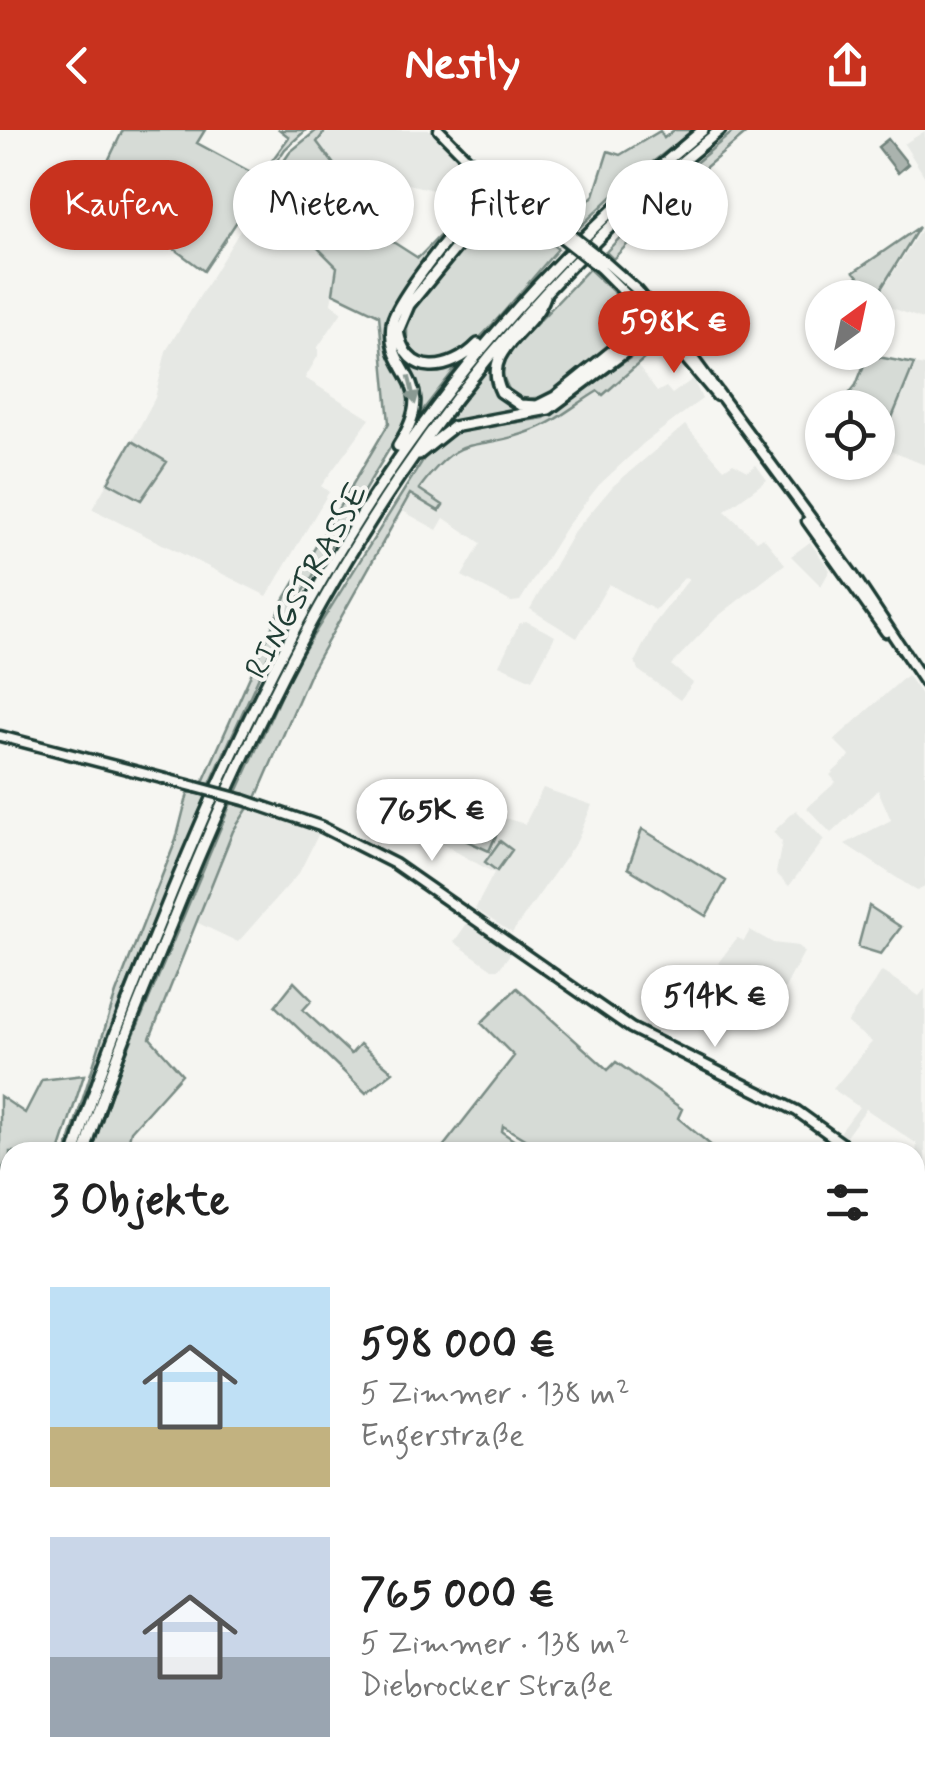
<!DOCTYPE html>
<html lang="de">
<meta charset="utf-8">
<style>
body{margin:0;font-family:Mynerve,sans-serif;background:#f2f2f2;color:#222;height:100vh;display:flex;flex-direction:column;font-size:38px;white-space:nowrap}
*{box-sizing:border-box;margin:0}
p{font-size:32px;color:#767676}
.icon{flex:none;width:55px;height:55px;fill:none;stroke:currentColor;stroke-width:2;stroke-linecap:round;stroke-linejoin:round}
.map{position:relative;flex:1;overflow:hidden}
.sheet{position:absolute;left:0px;top:1012px;width:925px;height:642px;display:flex;flex-direction:column;background:#fff;border-radius:30px 30px 0 0;box-shadow:0 2px 8px #0004}
.sheet>*{flex:none}
.guide{position:absolute;left:30px;top:30px;width:865px;height:90px;display:flex;gap:20px}
.needle{width:65px;rotate:33deg}
.controls{position:absolute;left:805px;top:150px;display:grid;gap:20px}
.controls a{display:grid;place-items:center;width:90px;height:90px;border-radius:50%;background:#fff;box-shadow:0 2px 8px #0004;font-size:50px}
.price{position:absolute;translate:-50% -85px;padding:0 22px;border-radius:35px;background:#fff;color:#222;font-size:32px;line-height:65px;filter:drop-shadow(0 2px 5px #0008)}
.price::after{content:'';position:absolute;left:50%;top:60px;width:30px;height:22px;margin-left:-15px;background:inherit;clip-path:polygon(0 0,100% 0,50% 100%)}
.price.selected{background:#c8321e;color:#fff}
ul{padding:0;list-style:none}
li{display:flex;align-items:center;gap:30px;height:250px;padding:0 50px}
li span{display:grid;place-items:center;flex:none;width:280px;height:200px;border-radius:0px;color:#555}
li>.icon{margin-inline-start:auto}
span .icon{width:120px;height:120px;fill:#fffc;stroke-width:1}
li b{font-size:42px}
h2{display:flex;justify-content:space-between;align-items:center;height:120px;padding:0 50px;font-size:42px}
.tag{padding:0 35px;border-radius:45px;background:#fff;box-shadow:0 2px 8px #0004;font-size:35px;line-height:90px}
.tag.selected{background:#c8321e;color:#fff}
header{display:flex;justify-content:space-between;align-items:center;height:130px;padding:0 50px;background:#c8321e;color:#fff;font-size:45px;font-weight:800}
.map>svg:first-child{display:block}
.built{fill:#e6e8e4}
.green{fill:#d6dbd6;stroke:#7a8c85;stroke-width:2.5}
.water{fill:#aab3ae;stroke:#72847d;stroke-width:2.5}
.lines{fill:none;stroke-linecap:round;stroke-linejoin:round}
.stream{stroke:#72847d;stroke-width:2.5}
.minor-casing{stroke:#1f3d34;stroke-width:14}
.major-casing{stroke:#1f3d34;stroke-width:15}
.highway-casing{stroke:#1f3d34;stroke-width:16}
.minor{stroke:#f6f6f2;stroke-width:6}
.major{stroke:#f6f6f2;stroke-width:8}
.highway{stroke:#f6f6f2;stroke-width:9}
.rail-casing{stroke:#1f3d34;stroke-width:6}
.rail{stroke:#f6f6f2;stroke-width:2.5;stroke-dasharray:8;stroke-linecap:butt}
.major-bridge-casing{stroke:#1f3d34;stroke-width:15;stroke-linecap:butt}
.major-bridge{stroke:#f6f6f2;stroke-width:8}
.oneway{fill:#8a9a93}
.labels{text-anchor:middle;dominant-baseline:central;stroke-width:8;stroke-linejoin:round;paint-order:stroke}
.street-label{font-size:32px;fill:#1f3d34;stroke:#f6f6f2}
</style>
<header><svg class="icon" aria-label="back" viewBox="0 0 24 24"><path d="M15 5l-7 7 7 7"/></svg>Nestly<svg class="icon" aria-label="share" viewBox="0 0 24 24"><path d="M12 15V3M7 8l5-5 5 5M5 13v7h14v-7"/></svg></header>
<div class="map">
<svg width="925" height="1654" viewBox="0 0 925 1654">
<rect width="100%" height="100%" fill="#f6f6f2"/>
<filter id="ink" filterUnits="userSpaceOnUse"><feTurbulence type="fractalNoise" baseFrequency=".01" numOctaves="2"/><feDisplacementMap in="SourceGraphic" scale="20" xChannelSelector="R" yChannelSelector="G"/><feConvolveMatrix kernelMatrix="1 2 1 2 8 2 1 2 1" color-interpolation-filters="sRGB"/></filter>
<g filter="url(#ink)">
<path class="built" d="M326 0H431L462 33 442 62 390 50 361 71 316 11Z
M925 1V47L904 14Z
M275 44 332 81 337 137 331 174 342 182 318 217V226L305 248 370 289 321 356 329 362 267 466 92 379 108 352 141 370 166 331 132 311 155 268 166 221Z
M925 93V190L878 173 877 168Z
M914 234 925 236V335L880 317Z
M637 235 657 262 666 257 672 264 693 249 702 269 644 313 599 355 566 397 520 471 511 472 462 446 481 413 444 388 437 400 401 380 411 363 439 380 442 375 419 359 442 328 461 316 528 302 599 261 603 265Z
M685 295 724 339 733 333 748 341 756 335 767 350 725 381 757 411 763 407 785 434 717 487 671 535 693 553 680 570 638 540 635 531 654 494 689 449 685 447 655 480 609 454 577 508 530 479 574 402 613 356Z
M810 412 830 440 821 456 791 426Z
M526 491 555 506 532 550 499 535 519 494Z
M907 545 925 570V757L917 761 845 714 891 690 878 660 831 703 807 678 836 652 830 645 850 626 834 610Z
M543 658 592 675 577 711 512 803 475 779 494 743 437 711 448 671 525 694Z
M248 678 319 703 299 743 238 812 196 792 233 701Z
M796 680 824 710 789 756 776 743 782 712 773 702Z
M470 789 509 818 510 824 499 839H492L454 812Z
M750 800 773 813 798 816 804 822 779 869 718 833 737 808 744 811Z
M882 841 919 866 925 859V1041L915 1035 917 1014 866 979 845 1008 839 1004 859 977 833 959 872 912 847 893Z
M925 1147V1244L915 1255V1159Z
M915 1289 925 1303V1394L915 1405Z
M924 1456 925 1459V1646L915 1642V1460Z
M218 1645H332L273 1654H160Z
M375 1645H568L569 1649 567 1654H331Z
M584 1645H645L648 1654H585Z
M752 1645H805L798 1654H749Z"/>
<path class="green" d="M123 0H205L197 13 260 47 289 7 280 0H306L285 19 204 141 94 60Z
M317 0H326L317 12 361 70 372 61 382 76 368 96 418 128 483 61C459 98 380 163 388 207 393 237 416 256 408 288L279 502 210 654 203 652 284 470 389 293 379 185 333 163 337 137 313 113 331 81 275 44 290 22Z
M674 0H694L627 52 578 99 552 81 556 72 577 82 594 65 608 21 620 25 660 1 664 8Z
M735 0H750L686 54 613 129 606 122 680 46Z
M489 66 400 180C391 218 419 249 458 235L416 289C428 240 380 221 405 169Z
M499 74 558 119C533 146 487 206 460 225 440 239 418 232 407 212V186Z
M919 97 876 167 857 166 865 154 854 142Z
M589 139 635 182 639 192 633 201C594 217 557 287 511 264L501 242 504 228Z
M657 209 663 212 603 265 598 261C576 274 556 292 531 301 472 324 464 298 419 359L443 375 439 381 410 364 311 541 256 668 237 662 294 536 428 322 459 301 544 288Z
M868 225 914 234 880 317 878 278 839 277 856 255Z
M495 229C489 258 499 277 528 280L436 302Z
M132 311 167 332 141 370 108 352Z
M194 662 206 666 121 870 71 1022H66L116 863 176 710 188 663Z
M231 673 248 678 233 701 150 908 182 944 131 1001 126 1022H91L120 938Z
M464 684 499 699 489 721 454 705Z
M642 699 726 751 706 786 628 738Z
M500 711 512 720 497 741 485 732Z
M869 776 901 797 881 824 858 817Z
M294 852 312 870 303 880 351 924 360 914 393 942 366 963 275 876Z
M517 858 608 940 616 932 682 979 678 988 719 1022H546L503 996 502 1002 531 1022H439L514 926 481 893Z
M84 945 59 1022H10V1035L6 1033 0 1043V966L25 983 42 950Z
M10 1226V1379L0 1373V1239Z
M10 1618V1645H58L59 1654H0V1624Z
M83 1645H218L159 1654H88Z
M332 1645H375L331 1654H273Z"/>
<path class="water" d="M888 9 908 34 898 43 878 17Z"/>
<g class="lines">
<path class="stream" d="M0 1192 10 1196
M0 1324 10 1313
M0 1635 10 1631
M0 1636V1654"/>
<defs>
<path id="minor" d="M575 1645 577 1654"/>
<path id="major" d="M439 0 501 63 556 103
M481 39 562 98
M604 131 638 161 678 208 853 445 925 553
M599 137 659 197 717 266
M807 391 886 502
M0 606 196 657
M244 670 320 696 395 734 631 898 797 981 854 1022
M915 1056 925 1060
M915 1078 925 1073"/>
<path id="highway" d="M398 316C442 248 385 246 392 194 394 171 478 69 497 53L501 63 409 175 398 201C406 249 451 242 478 214
M419 324 453 297 549 279 661 195V188L654 187 555 267 537 276 520 275 501 262C480 219 534 201 545 166
M75 1022C101 933 138 847 173 760 300 451 442 215 703 0
M85 1022C111 935 148 851 182 767 310 456 454 214 720 0
M66 1645V1654
M76 1645V1654"/>
</defs>
<use href="#minor" class="minor-casing"/>
<use href="#major" class="major-casing"/>
<use href="#highway" class="highway-casing"/>
<use href="#minor" class="minor"/>
<use href="#major" class="major"/>
<use href="#highway" class="highway"/>
<defs>
<path id="rail" d="M915 1431 925 1426
M915 1448 925 1444
M277 1651 316 1645
M180 1654 239 1645
M232 1654 291 1645
M734 1654 736 1645"/>
</defs>
<use href="#rail" class="rail-casing"/>
<use href="#rail" class="rail"/>
<defs>
<path id="major-bridge" d="M562 98 604 131
M556 103 599 137
M196 657 244 670"/>
</defs>
<use href="#major-bridge" class="major-bridge-casing"/>
<use href="#major-bridge" class="major-bridge"/>
</g>
<defs><path id="oneway-solid" d="M-6-.8H1V-3.2L6.5 0L1 3.2V.8H-6Z" transform="scale(2.5)"/></defs>
<use class="oneway" href="#oneway-solid" transform="translate(412 260) rotate(77)"/>
</g>
<g class="labels">
<g class="street-label">
<text transform="translate(307 451) rotate(-61)">RINGSTRASSE</text>
</g>
</g>
</svg>
<div class="controls">
<a><svg class="needle" viewBox="-14 -14 28 28"><path d="M0-13l5 13h-10z" fill="#e53935"/><path d="M0 13l5-13h-10z" fill="#767676"/></svg></a>
<a><svg class="icon" aria-label="locate" viewBox="0 0 24 24"><circle cx="12" cy="12" r="6"/><path d="M12 2v4M12 18v4M2 12h4M18 12h4"/></svg></a>
</div>
<b class="price selected" style="left:674px;top:246px">598K €</b>
<b class="price" style="left:432px;top:734px">765K €</b>
<b class="price" style="left:715px;top:920px">514K €</b>
<div class="guide">
<a class="tag selected">Kaufen</a>
<a class="tag">Mieten</a>
<a class="tag">Filter</a>
<a class="tag">Neu</a>
</div>
<section class="sheet">
<h2>3 Objekte<svg class="icon" aria-label="filters" viewBox="0 0 24 24"><path d="M4 7h16M4 17h16"/><circle cx="9" cy="7" r="2"/><circle cx="15" cy="17" r="2"/></svg></h2>
<ul>
<li><span style="background:linear-gradient(#bfe0f5 70%,#c2b280 0)"><svg class="icon" aria-label="home" viewBox="0 0 24 24"><path d="M3 11l9-7 9 7M6 9v11h12V9"/></svg></span><div><b>598 000 €</b><p>5 Zimmer · 138 m²</p><p>Engerstraße</p></div></li>
<li><span style="background:linear-gradient(#c9d6e8 60%,#9aa5b1 0)"><svg class="icon" aria-label="home" viewBox="0 0 24 24"><path d="M3 11l9-7 9 7M6 9v11h12V9"/></svg></span><div><b>765 000 €</b><p>5 Zimmer · 138 m²</p><p>Diebrocker Straße</p></div></li>
</ul>
</section>
</div>
